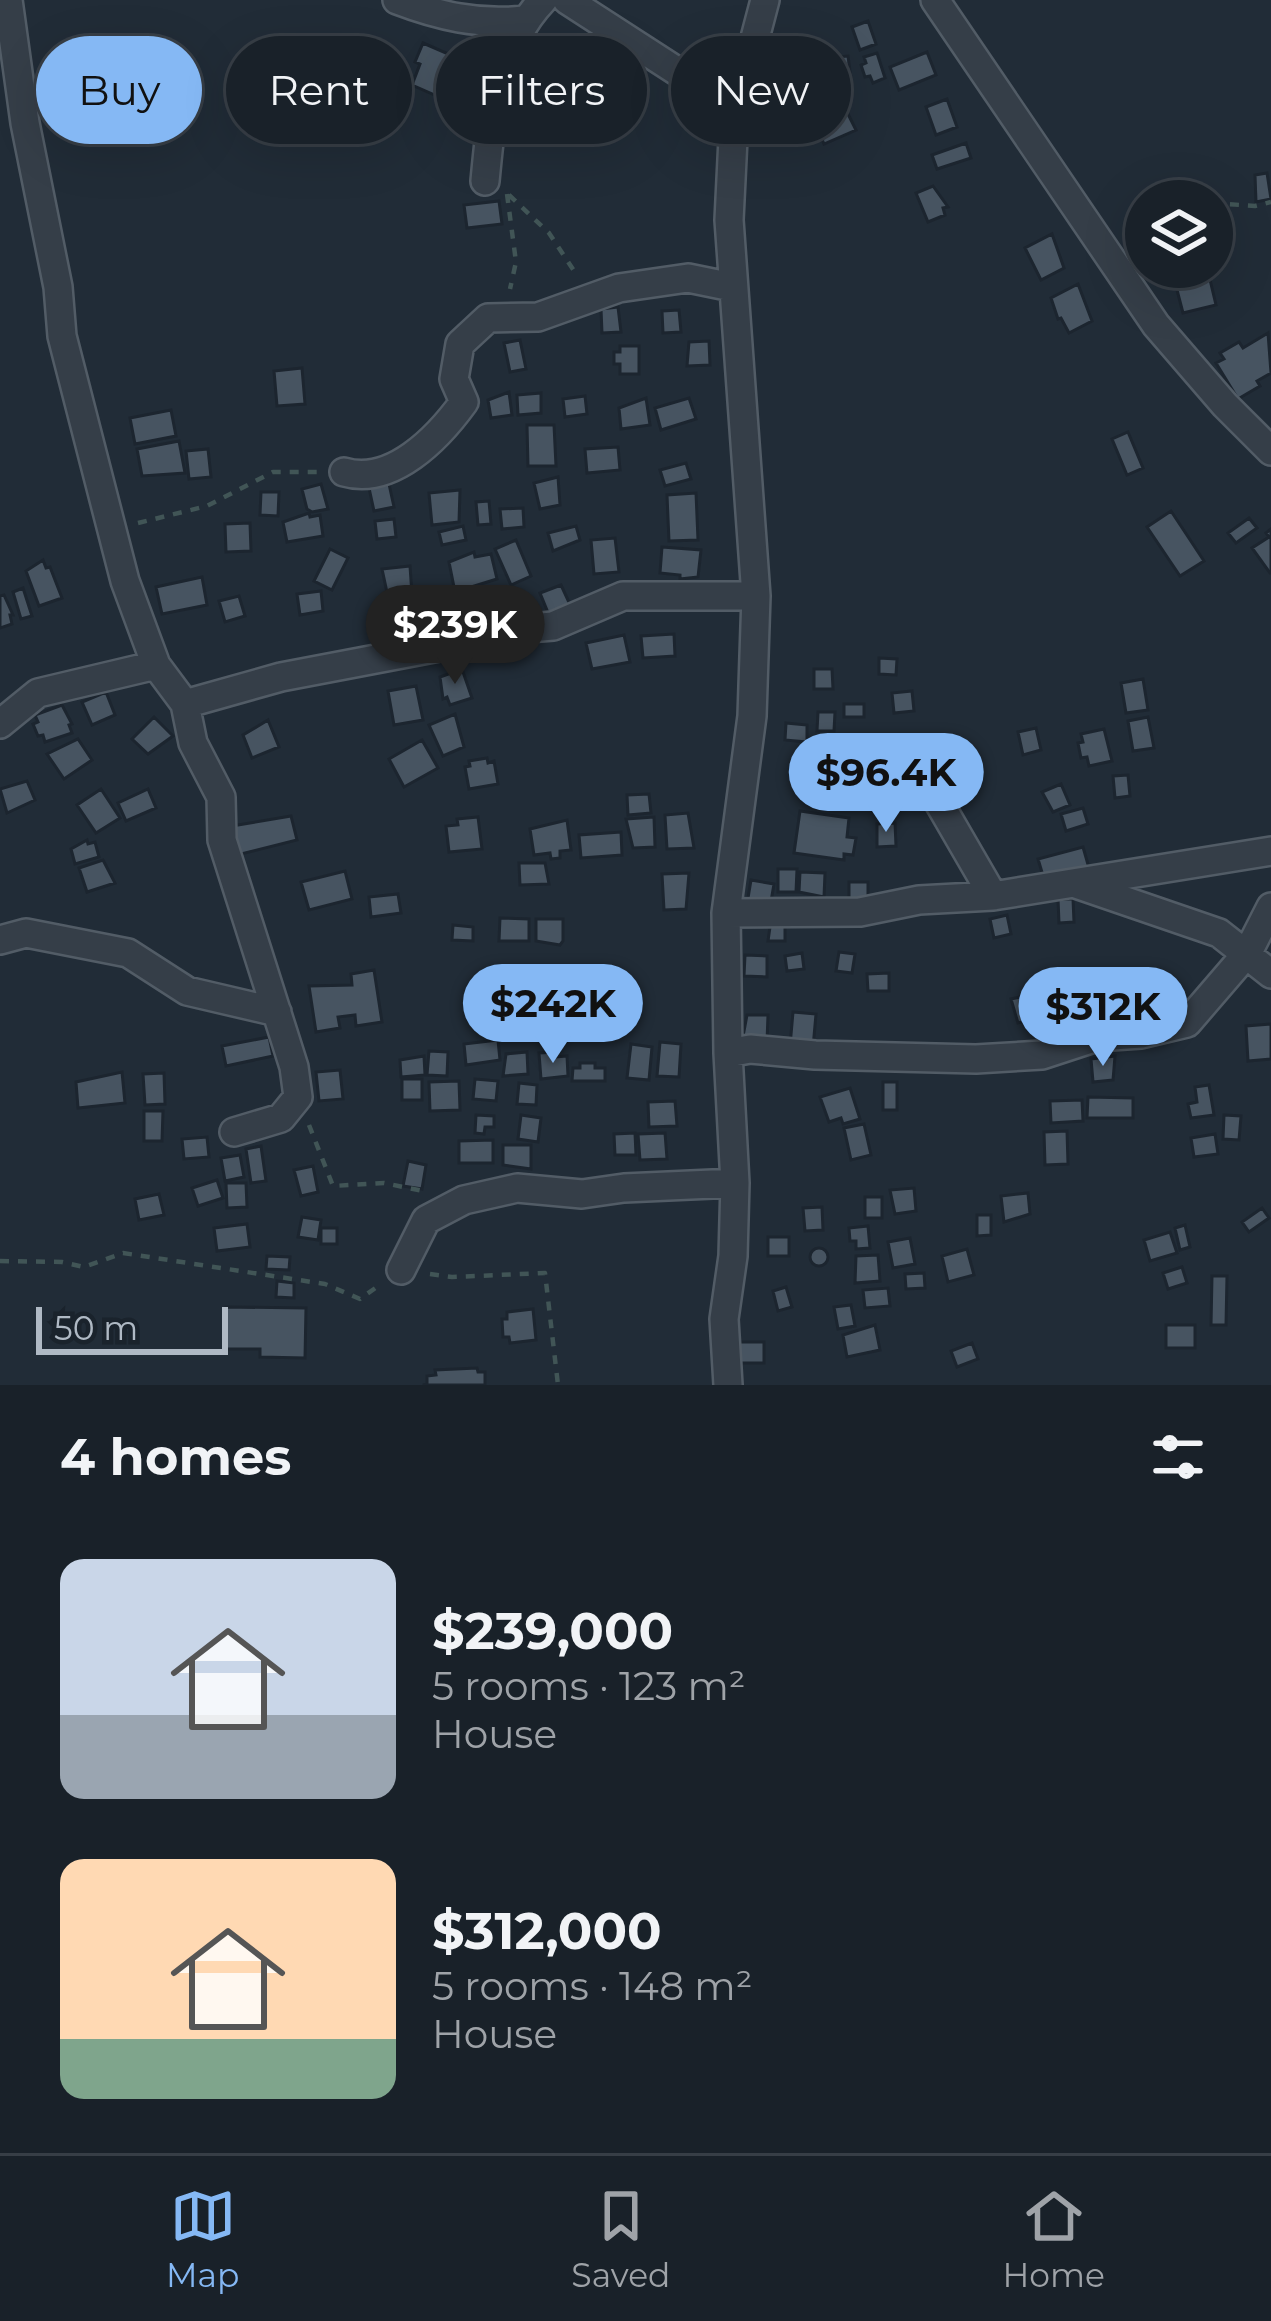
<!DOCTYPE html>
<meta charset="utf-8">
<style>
body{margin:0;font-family:Montserrat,sans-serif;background:#222931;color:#f1f3f6;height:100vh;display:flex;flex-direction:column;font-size:45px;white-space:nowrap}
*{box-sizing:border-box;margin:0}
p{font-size:39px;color:#9fa3a8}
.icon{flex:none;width:66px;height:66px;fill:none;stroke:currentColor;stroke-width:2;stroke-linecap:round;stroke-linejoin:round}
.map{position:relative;height:1385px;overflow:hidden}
.sheet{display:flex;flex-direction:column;background:#192129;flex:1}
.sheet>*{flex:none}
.banner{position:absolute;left:36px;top:36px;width:1200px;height:108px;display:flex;gap:24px}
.fabs{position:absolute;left:1125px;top:180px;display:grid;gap:24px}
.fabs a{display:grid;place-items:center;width:108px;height:108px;border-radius:50%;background:#192129;box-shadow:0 12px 48px #0002,0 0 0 3px #373e46;font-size:60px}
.scale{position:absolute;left:36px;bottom:30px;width:192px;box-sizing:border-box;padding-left:12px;border:6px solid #afb9c4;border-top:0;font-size:33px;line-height:42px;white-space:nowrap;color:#afb9c4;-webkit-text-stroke:9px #1a232c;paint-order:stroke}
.price{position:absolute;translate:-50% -102px;padding:0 27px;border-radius:42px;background:#85b8f4;color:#111;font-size:39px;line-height:78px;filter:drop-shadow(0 3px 6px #0008)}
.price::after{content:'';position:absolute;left:50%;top:72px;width:36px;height:27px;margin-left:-18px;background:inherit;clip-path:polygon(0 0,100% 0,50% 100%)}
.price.selected{background:#222;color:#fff}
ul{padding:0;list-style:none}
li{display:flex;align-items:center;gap:36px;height:300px;padding:0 60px}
li span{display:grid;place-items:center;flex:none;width:336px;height:240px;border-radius:24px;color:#555}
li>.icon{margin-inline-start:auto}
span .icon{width:144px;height:144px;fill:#fffc;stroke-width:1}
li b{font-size:51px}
h2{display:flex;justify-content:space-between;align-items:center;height:144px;padding:0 60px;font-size:51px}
.pill{padding:0 42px;border-radius:54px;background:#192129;box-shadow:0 12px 48px #0002,0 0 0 3px #373e46;font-size:42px;line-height:108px}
.pill.selected{background:#85b8f4;color:#111}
.tab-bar{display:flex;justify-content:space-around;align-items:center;height:168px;border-top:3px solid #373e46;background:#192129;font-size:33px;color:#9fa3a8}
.tab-bar a{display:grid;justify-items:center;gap:6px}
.tab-bar .selected{color:#85b8f4}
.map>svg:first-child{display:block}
.building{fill:#475461;stroke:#1c252f;stroke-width:3}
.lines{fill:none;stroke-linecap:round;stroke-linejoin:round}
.minor-casing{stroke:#525c66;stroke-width:32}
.path{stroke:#415556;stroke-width:4.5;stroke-dasharray:9 9;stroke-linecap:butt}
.minor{stroke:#353e48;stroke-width:27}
</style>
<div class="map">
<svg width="1271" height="1385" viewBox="0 0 1271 1385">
<rect width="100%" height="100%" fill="#212c37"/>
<path class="building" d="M868 21 876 44 860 50 852 27Z
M423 43 460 59 452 77 446 75 437 96 412 85 420 64 415 62Z
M927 52 936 75 899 90 890 67Z
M877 53 885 78 873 83 870 76 865 77 861 65 866 63 864 57Z
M848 56 851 79 813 83 811 59Z
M347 58 376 68 355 129 325 119Z
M947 99 957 127 936 135 926 107Z
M846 110 856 130 824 144 813 118 827 112 829 117Z
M966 143 971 158 937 169 932 155Z
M1267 173 1271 199 1256 202 1255 175Z
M933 186 948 207 943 208 945 215 928 222 916 193Z
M499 201 502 224 467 228 464 205Z
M1052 234 1064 268 1041 280 1025 248Z
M1171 267H1207L1216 305 1183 313Z
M1078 284 1092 321 1069 333 1061 318 1058 319 1051 298Z
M618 307 621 332 602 333 601 309Z
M679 310 681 332 663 333 662 311Z
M1268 333 1271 373 1257 381 1260 386 1238 399 1216 363 1224 359 1220 353 1239 342 1243 348Z
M520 340 526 369 510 372 504 343Z
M709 341 710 365 687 366 689 342Z
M620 346H639V374H620V364H614V352H620Z
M302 368 305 404 277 406 274 371Z
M509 392 512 415 491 418 488 400Z
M541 393V413L518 415 517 395Z
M585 396 587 414 565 417 563 399Z
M646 398 650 425 621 429 619 408Z
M689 398 696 419 661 430 655 408Z
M171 410 176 436 135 444 130 418Z
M527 425H554L556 466H528Z
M1128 432 1143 468 1127 475 1112 439Z
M179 441 185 473 142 476 137 449Z
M618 447 620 470 587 473 585 449Z
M208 449 211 477 189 479 186 451Z
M686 463 691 479 665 486 660 470Z
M558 477 560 505 540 509 534 483Z
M321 484 328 509 312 512 307 509 302 489Z
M389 484 394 507 374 511 369 488Z
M460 490 459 522 432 525 429 493Z
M261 492H279L278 516 260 515Z
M696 493 698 540 669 541 667 495Z
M489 501 491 524 478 525 476 502Z
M523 508 524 527 502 529 500 509Z
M1171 511 1204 561 1180 576 1147 527Z
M309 513 310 517 320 515 323 536 287 542 283 522Z
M1249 518 1257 528 1236 543 1228 533Z
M394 519 396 537 377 539 375 521Z
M250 523 251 551 226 552 225 524Z
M463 526 466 540 442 545 439 532Z
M576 526 580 540 553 551 548 533Z
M1271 529V573H1270L1252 548 1269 537 1266 533Z
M615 538 619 572 594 574 591 540Z
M516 540 531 576 511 585 495 549Z
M662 547 701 550 698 577 680 579V575L660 573Z
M330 549 348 558 332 590 314 581Z
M474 552 475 557 491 554 497 579 455 592 449 562Z
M43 560 46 568 50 567 62 598 39 606 26 571Z
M410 566 412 595 388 597 382 569Z
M202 577 207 605 162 614 156 587Z
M561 585 573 611 551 620 540 593Z
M23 588 32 616 21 619 13 592Z
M321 591 323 611 300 615 297 594Z
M4 595 13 615H10L12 624 0 628V596Z
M239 596 245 616 225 622 219 601Z
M674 634 675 656 643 658 641 636Z
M624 635 630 662 592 669 586 643Z
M879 658 897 659 896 675 879 674Z
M462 669 472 698 450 705 447 697 443 699 440 677Z
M814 669H832L833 689H814Z
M1143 679 1148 710 1126 713 1121 683Z
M416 686 423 720 394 725 388 691Z
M912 691 914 711 894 713 892 693Z
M106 692 115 715 92 725 82 702Z
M844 704H864V717H844Z
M62 705 72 724 69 725 72 733 45 742 43 735 38 736 33 724 38 722 35 715Z
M818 712H835L834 731H817Z
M455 714 464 747 443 756 429 725Z
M154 717 173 736 148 754 132 739Z
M1148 717 1154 748 1133 751 1128 721Z
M268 720 279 747 252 758 243 735Z
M786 723 807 725V742L785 740Z
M1036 728 1041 750 1023 755 1018 732Z
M1104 729 1112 761 1089 766 1087 757 1081 758 1078 743 1083 742 1081 734Z
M78 739 92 760 64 779 47 754Z
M422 740 438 768 404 787 389 759Z
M803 756 819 758 817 777 800 775Z
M820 757 845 760 842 782 818 779Z
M487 758 488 763 494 761 498 784 469 789 465 767 470 766 469 761Z
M1128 775 1130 796 1115 798 1113 776Z
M27 781 35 800 7 813 0 789Z
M1061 784 1070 805 1053 812 1042 792Z
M880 787H896V812H880Z
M101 789 120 818 96 833 77 805Z
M148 789 156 808 126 821 118 803Z
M649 794 651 813 628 815 627 795Z
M1083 808 1088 824 1066 831 1061 814Z
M800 811 849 818 847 837 856 838 853 855 844 854V860L794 853Z
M688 813 694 848 667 849 665 815Z
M291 816 297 840 233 856 226 827Z
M478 817 482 849 449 852 446 826 458 825 457 819Z
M654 817 655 847 633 848 626 819Z
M567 820 571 850 560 851V858L551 859 550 853 534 855 530 829Z
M895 823 896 846 877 847V824Z
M621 832 622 855 581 858 579 835Z
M87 840 88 844 95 842 99 857 75 864 71 849Z
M1083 847 1089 868 1044 879 1038 859Z
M103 860 115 883 87 892 79 868Z
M519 863H545L549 884 520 885Z
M778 869H797L796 892H778Z
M345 871 352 899 309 910 301 882Z
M800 872 825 873 824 897 799 892Z
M689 873 686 909 664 910 662 874Z
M751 880 774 884 770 907 747 904Z
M849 882H868V905L849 904Z
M398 894 401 913 371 917 369 897Z
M1058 899H1073L1074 922 1059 923Z
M1007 915 1011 934 994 938 990 919Z
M500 918 529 919V941H499Z
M536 919H563V941L560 945 536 941Z
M771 920H785V941H768Z
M453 925 473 927V941L452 940Z
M839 952 855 954 852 973 836 971Z
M802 953 804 969 787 971 785 956Z
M745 955 767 956V977L744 976Z
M374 970 382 1022 356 1026 355 1015 338 1017 340 1028 316 1032 309 986 352 985 351 974Z
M889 973V991H868L867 974Z
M582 977 604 978 606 1013H599V1024L579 1023Z
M1030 995 1036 1018 1018 1023 1011 999Z
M537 1009 540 1028 508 1033 505 1013Z
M793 1012 816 1014 813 1048 790 1046Z
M747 1015H768L767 1042H742Z
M1271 1024V1059L1248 1061 1246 1026Z
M269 1037 273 1056 226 1066 222 1046Z
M498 1040 500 1060 466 1065 464 1044Z
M660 1042 681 1044 679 1077 657 1076Z
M631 1044 652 1047 649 1080 627 1078Z
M429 1051 448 1052 447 1076 427 1075Z
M527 1052 528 1074 503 1076 506 1054Z
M555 1052 556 1057 567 1056 568 1076 541 1079 539 1053Z
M424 1056 425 1075 401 1077 400 1060Z
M1115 1056 1113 1080 1093 1082 1091 1059Z
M580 1063H595V1068H605V1081H572L573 1068H580Z
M340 1070 343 1099 319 1101 316 1072Z
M122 1072 125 1103 78 1108 76 1082Z
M164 1073 165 1104 145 1105 143 1074Z
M402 1079H422V1100H402Z
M475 1079 498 1081 496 1101 473 1099Z
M459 1081 460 1110 430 1111 429 1082Z
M883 1082H897V1110H883Z
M519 1083 537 1085 536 1105 517 1104Z
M1209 1085 1214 1115 1191 1118 1188 1104 1197 1102 1195 1087Z
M850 1088 860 1119 843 1124 841 1118 829 1122 820 1097Z
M1088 1097 1133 1098V1118H1087Z
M1082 1100 1083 1121 1051 1123 1050 1101Z
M675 1101 677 1126 649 1127 648 1102Z
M144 1111H163L162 1141H144Z
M476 1115 494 1116V1127H485L484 1134 475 1133Z
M521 1115 541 1118 538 1142 518 1139Z
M1224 1115 1241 1116 1239 1140 1223 1139Z
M864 1124 871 1155 851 1160 844 1128Z
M1067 1131 1068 1164 1045 1165 1044 1132Z
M635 1133 636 1155H615L614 1134Z
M665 1133 667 1159 640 1160 638 1134Z
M1215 1134 1218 1154 1194 1157 1191 1138Z
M207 1137 209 1157 184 1159 182 1139Z
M493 1140V1163H459V1141Z
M503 1145H531V1169L503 1165Z
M261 1146 266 1181 251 1183 246 1149Z
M240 1155 244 1177 225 1181 221 1158Z
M408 1161 426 1165 422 1189 403 1186Z
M313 1166 318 1192 301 1196 294 1170Z
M217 1180 223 1198 198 1206 192 1188Z
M226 1183H246L247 1207 227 1208Z
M914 1188 916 1211 895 1214 890 1190Z
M1028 1193 1030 1214 1004 1222 1001 1196Z
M159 1194 164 1215 139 1220 135 1199Z
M865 1197H882V1218H865Z
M822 1207 823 1230 805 1231 803 1208Z
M1262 1208 1269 1218 1249 1232 1242 1222Z
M977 1215H991V1235L977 1236Z
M302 1217 321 1220 318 1240 298 1237Z
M247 1224 250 1247 217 1251 214 1228Z
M1185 1225 1190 1247 1180 1250 1175 1228Z
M868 1226 870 1248 856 1249V1241H850L849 1228Z
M321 1228H337V1244H321Z
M1170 1232 1177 1253 1150 1261 1144 1240Z
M768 1237H789V1256H768Z
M910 1238 915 1264 893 1268 888 1242Z
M810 1257a9 9 0 1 1 18 0a9 9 0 1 1-18 0Z
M967 1249 974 1275 948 1282 942 1256Z
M878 1255 880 1281 855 1283 856 1256Z
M267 1256 290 1257 289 1270 266 1269Z
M1182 1267 1187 1283 1168 1289 1163 1273Z
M924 1273 925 1288 906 1289 905 1274Z
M1212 1276H1227L1226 1325H1211Z
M277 1281 294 1283V1298L276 1297Z
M786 1287 792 1307 778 1311 773 1291Z
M888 1288 890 1306 865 1308 863 1290Z
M851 1305 855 1326 838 1329 834 1307Z
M226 1307 306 1308 305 1358 260 1357V1349H225Z
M533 1309 536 1340 510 1343 509 1337H503L502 1319H507V1312Z
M875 1325 880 1350 847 1357 843 1335Z
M1166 1325H1195V1348H1166Z
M733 1342H764V1363H733Z
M972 1343 978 1359 957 1367 951 1351Z
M477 1368 478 1372H485V1385H423L427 1383V1376L436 1375 435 1370Z"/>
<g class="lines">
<defs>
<path id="minor" d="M8 0 25 123 58 287 62 336 125 581 156 665 185 704 193 743 221 797 222 840 294 1067 298 1097 281 1118 234 1132
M397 0C439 16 478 25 523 20
M567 0 686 77 734 118
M935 0 1156 325 1225 405 1271 451
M485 181C491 118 497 48 543 0
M344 472C392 486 438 438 464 402L454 379 460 344 488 318 538 317 619 288 688 278 732 287
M185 704 281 677 439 647 493 631 553 626 623 596H756
M0 724 38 693 156 665
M888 751 938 801 993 896
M1076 884 1219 933 1271 974
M726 913 860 912 919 900 993 896 1271 851
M0 940 26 933 128 953 187 991 277 1012
M728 1053 750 1049 815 1055 976 1059 1042 1055 1097 1037 1141 1034 1187 1023 1248 952 1271 907
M401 1270 426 1220 464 1200 517 1188 582 1194 624 1188 735 1183
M728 1385 724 1319 733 1256 735 1183 728 1053 726 913 752 716 756 596 729 220 734 118 765 0"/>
</defs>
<use href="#minor" class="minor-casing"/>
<path class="path" d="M507 194 516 262 510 289
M509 195 549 233 578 277
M1212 203 1255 206 1271 202
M1125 235 1146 222
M138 523 207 506 273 472H320
M309 1125 333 1186 384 1183 423 1191
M0 1261 62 1262 84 1267 123 1253 325 1284 360 1299 381 1284
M430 1274 452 1277 545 1273 558 1385"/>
<use href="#minor" class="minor"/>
</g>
</svg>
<div class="fabs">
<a><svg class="icon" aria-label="layers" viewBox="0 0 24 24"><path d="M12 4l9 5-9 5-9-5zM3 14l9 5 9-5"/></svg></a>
</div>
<div class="scale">50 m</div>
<b class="price selected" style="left:455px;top:687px">$239K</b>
<b class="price" style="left:886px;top:835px">$96.4K</b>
<b class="price" style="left:553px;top:1066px">$242K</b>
<b class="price" style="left:1103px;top:1069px">$312K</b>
<div class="banner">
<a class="pill selected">Buy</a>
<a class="pill">Rent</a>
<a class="pill">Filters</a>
<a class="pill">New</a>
</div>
</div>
<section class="sheet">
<h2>4 homes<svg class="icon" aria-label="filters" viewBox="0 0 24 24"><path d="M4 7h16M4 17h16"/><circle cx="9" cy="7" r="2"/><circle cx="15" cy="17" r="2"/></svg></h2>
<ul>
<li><span style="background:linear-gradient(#c9d6e8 65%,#9aa5b1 0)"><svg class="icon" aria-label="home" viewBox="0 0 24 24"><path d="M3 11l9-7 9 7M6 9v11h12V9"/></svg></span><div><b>$239,000</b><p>5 rooms · 123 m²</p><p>House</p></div></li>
<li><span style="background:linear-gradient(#ffd9b3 75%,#7fa58c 0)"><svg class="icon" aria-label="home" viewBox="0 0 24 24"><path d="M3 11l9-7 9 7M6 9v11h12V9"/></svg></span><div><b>$312,000</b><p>5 rooms · 148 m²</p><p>House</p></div></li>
</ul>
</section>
<nav class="tab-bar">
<a class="selected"><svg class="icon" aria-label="map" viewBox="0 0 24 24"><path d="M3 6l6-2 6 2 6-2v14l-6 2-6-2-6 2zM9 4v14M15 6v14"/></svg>Map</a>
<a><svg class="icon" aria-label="saved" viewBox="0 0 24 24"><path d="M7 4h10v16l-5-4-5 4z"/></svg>Saved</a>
<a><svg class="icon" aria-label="home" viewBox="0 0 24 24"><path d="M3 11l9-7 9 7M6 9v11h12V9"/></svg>Home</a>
</nav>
